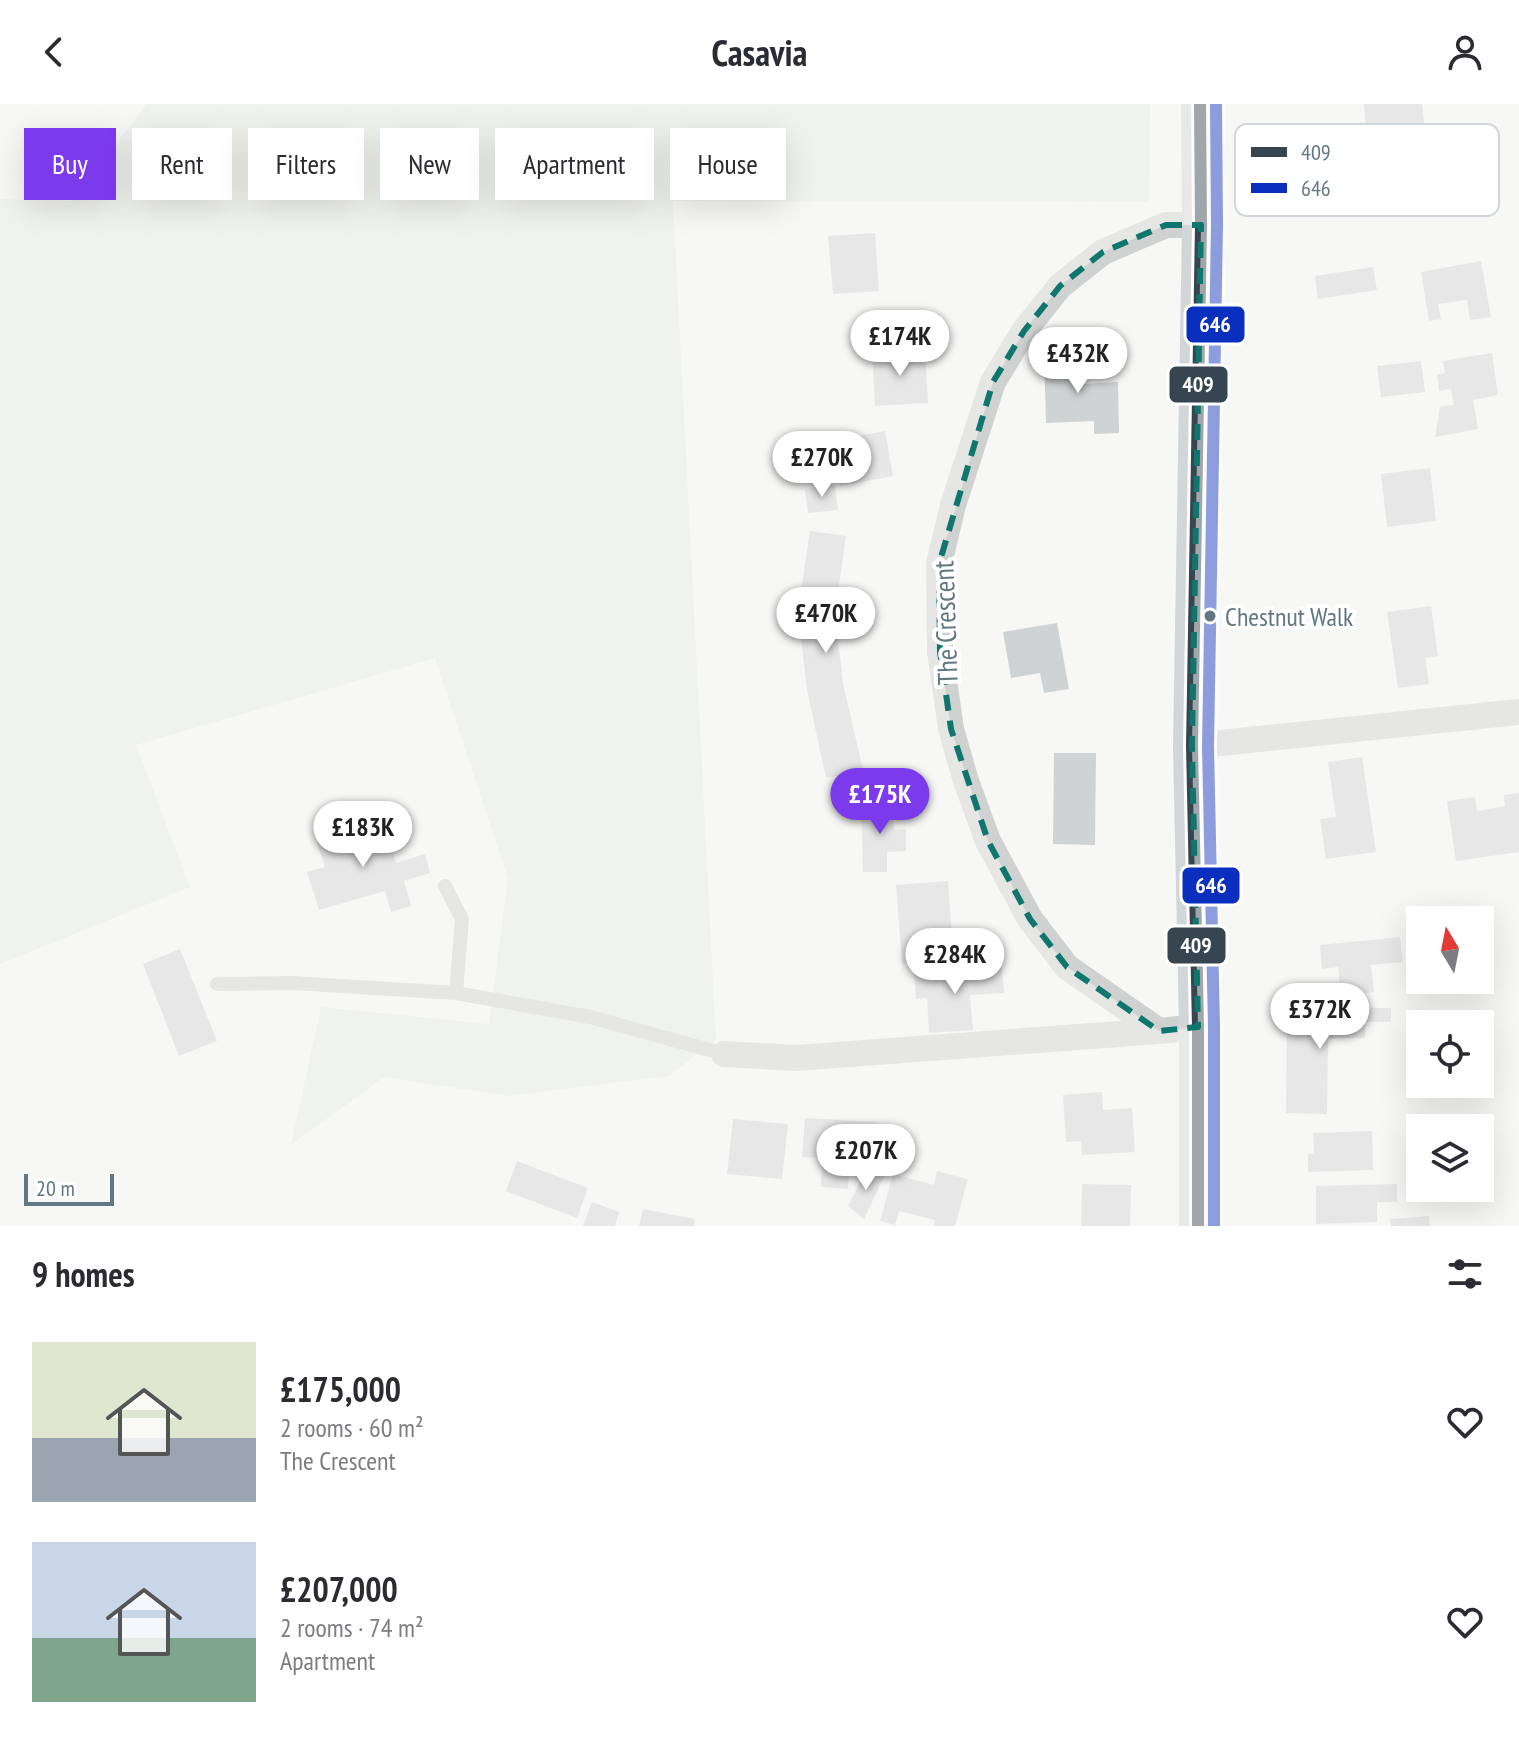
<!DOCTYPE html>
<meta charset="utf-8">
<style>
body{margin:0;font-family:"PT Sans Narrow",sans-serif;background:#f7f7f7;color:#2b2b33;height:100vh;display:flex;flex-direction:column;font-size:30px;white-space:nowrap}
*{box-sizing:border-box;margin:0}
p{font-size:26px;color:#7c7c81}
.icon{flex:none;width:44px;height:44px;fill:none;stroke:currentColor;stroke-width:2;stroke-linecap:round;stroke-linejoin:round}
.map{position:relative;height:1122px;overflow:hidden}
.sheet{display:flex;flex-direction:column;background:#fff;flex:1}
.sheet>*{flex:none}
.guide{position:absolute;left:24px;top:24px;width:800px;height:72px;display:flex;gap:16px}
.needle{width:52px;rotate:350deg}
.controls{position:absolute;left:1406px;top:802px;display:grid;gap:16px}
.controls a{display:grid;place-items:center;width:88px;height:88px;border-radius:0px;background:#fff;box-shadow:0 8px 32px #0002;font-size:40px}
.scale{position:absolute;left:24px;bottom:20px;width:90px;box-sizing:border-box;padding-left:8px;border:4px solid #617783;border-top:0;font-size:22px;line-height:28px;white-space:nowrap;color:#617783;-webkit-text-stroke:6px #fff;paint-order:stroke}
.price{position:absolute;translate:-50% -68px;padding:0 18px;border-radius:28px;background:#fff;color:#222;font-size:26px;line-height:52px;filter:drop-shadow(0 2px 4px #0008)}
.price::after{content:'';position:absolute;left:50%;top:48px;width:24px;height:18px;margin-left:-12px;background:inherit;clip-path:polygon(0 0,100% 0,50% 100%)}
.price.on{background:#7c3aed;color:#fff}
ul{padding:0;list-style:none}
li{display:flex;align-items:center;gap:24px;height:200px;padding:0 32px}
li span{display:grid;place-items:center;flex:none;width:224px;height:160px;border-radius:0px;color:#555}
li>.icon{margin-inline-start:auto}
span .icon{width:96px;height:96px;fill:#fffc;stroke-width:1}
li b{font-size:34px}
h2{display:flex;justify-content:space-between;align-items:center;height:96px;padding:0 32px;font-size:34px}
.tag{padding:0 28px;border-radius:0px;background:#fff;box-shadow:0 8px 32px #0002;font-size:28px;line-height:72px}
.tag.on{background:#7c3aed;color:#fff}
header{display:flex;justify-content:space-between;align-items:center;height:104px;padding:0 32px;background:#fff;font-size:36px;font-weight:600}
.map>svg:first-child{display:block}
.green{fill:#e7ebe4}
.building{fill:#d0d3d3}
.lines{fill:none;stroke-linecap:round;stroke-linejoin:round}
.lane{stroke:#d0d1d1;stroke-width:14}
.street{stroke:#d0d1d1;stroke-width:26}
.secondary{stroke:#d3d6d8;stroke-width:38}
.bus-1-casing{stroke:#fff;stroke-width:18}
.bus-2-casing{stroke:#fff;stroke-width:18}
.bus-1{stroke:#36454f;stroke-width:12}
.bus-2{stroke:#0a2ebe;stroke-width:12}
.marked{fill:none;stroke:#0f766e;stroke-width:6;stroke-dasharray:16 10;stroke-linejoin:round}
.bus-dot{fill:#617783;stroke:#fff;stroke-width:3}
.labels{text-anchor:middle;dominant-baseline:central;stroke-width:8;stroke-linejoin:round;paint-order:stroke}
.bus-label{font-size:26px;fill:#617783;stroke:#fff;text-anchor:start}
.street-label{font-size:28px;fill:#617783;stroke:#fff}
.key{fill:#fff;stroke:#d0d6da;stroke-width:2}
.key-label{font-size:22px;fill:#617783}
.line-badge{stroke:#fff;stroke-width:3}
.badge-label{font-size:22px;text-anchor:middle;font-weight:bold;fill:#fff}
</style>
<header><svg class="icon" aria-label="back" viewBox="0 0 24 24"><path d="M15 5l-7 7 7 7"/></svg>Casavia<svg class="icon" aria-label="person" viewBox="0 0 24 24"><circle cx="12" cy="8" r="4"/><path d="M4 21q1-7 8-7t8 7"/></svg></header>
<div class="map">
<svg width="1519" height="1122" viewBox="0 0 1519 1122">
<rect width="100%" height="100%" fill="#f7f7f6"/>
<path class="green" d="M147 0H1150L1149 98 673 97 716 936 669 972 509 992 384 973 291 1041 321 903 489 920 508 774 435 554 136 641 190 783 0 860V95L71 97Z"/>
<path class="building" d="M1364 0H1422L1427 46 1381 51 1379 33 1367 34Z
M875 129 879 187 833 190 828 132Z
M1481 157 1491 213 1470 216 1467 196 1438 200 1441 215 1429 217 1421 168Z
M1373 163 1377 186 1318 195 1315 172Z
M925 246 928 299 875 302 872 249Z
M1081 247 1082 280 1118 278 1119 329 1094 330V317L1046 319 1044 249Z
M1492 249 1498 291 1473 296 1478 325 1435 333 1440 303 1454 301 1451 285 1439 287 1437 271 1445 269 1443 257Z
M1421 257 1425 288 1381 293 1377 262Z
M885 327 893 372 840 382 832 337Z
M1430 364 1436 417 1387 423 1381 370Z
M835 381 838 406 808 409 805 385Z
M810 427 846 432 835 508 843 579 863 666 826 674 807 586 798 508Z
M1431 502 1438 552 1425 554 1429 580 1398 584 1387 508Z
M1057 519 1069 585 1044 589 1040 569 1011 574 1003 528Z
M1054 649H1096L1095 741 1053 740Z
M1362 653 1376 748 1326 755 1320 715 1336 713 1328 658Z
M1519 689V748L1456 757 1447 697 1475 693 1477 707 1505 702 1504 691Z
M893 699 894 726 906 725V747L887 748V768H863L861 700Z
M383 718 396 759 425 750 430 769 404 777 411 802 391 808 385 787 319 806 307 768 325 763 317 738Z
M948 777 952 832 923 834 925 858 902 860 896 781Z
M1400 833 1403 858 1371 861 1374 888 1341 892 1338 863 1322 865 1320 841Z
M180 845 217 937 179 952 143 860Z
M1002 864 1004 889 970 891 973 926 929 929 927 894 916 895 914 870Z
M1304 903 1391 904V918H1365V934H1328L1327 1010 1286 1009 1287 914H1304Z
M1102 988 1103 1006 1132 1004 1135 1048 1082 1051 1081 1037 1066 1038 1063 991Z
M805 1014 877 1018 876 1035 851 1034 848 1085 821 1083 822 1054 802 1053Z
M733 1015 788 1020 782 1075 727 1070Z
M1372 1027 1373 1066 1308 1068V1050H1314L1313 1029Z
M517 1057 588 1084 577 1114 506 1087Z
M868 1062 885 1071 864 1115 848 1102Z
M937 1067 968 1075 955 1122H934L935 1116 899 1107 895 1121 880 1117 893 1070 934 1081Z
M1082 1080 1131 1081 1130 1122H1081Z
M1397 1080V1098H1377V1118L1316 1120V1082Z
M592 1098 619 1108 615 1122H583Z
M643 1105 695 1115 694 1122H639Z
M1429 1112 1430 1122H1391L1390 1115Z"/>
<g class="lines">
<path class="lane" d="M445 782 462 815 456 889
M217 880 293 879 456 889 590 913 724 950"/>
<path class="street" d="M1192 642 1519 608
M1198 923 1159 927 1067 863 1030 815 988 737 966 677 951 625 940 548 939 460 953 401 993 278 1024 227 1060 182 1103 148 1166 121H1201
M724 950 796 954 1159 927"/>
<path class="secondary" d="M1198 1122V923L1192 642 1201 121 1200 0"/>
<defs>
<path id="bus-1" d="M1198 1122V923L1192 642 1201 121 1200 0"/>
<path id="bus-2" d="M1214 1122V923L1208 642 1217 121 1216 0"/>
</defs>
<use href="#bus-1" class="bus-1-casing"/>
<use href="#bus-2" class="bus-2-casing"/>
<use href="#bus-1" class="bus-1"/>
<use href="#bus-2" class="bus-2"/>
</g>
<path d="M0 0H1519V1122H0ZM1166 121H1201L1192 642 1198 923 1159 927 1067 863 1030 815 988 737 951 625 940 548 939 460 993 278 1024 227 1060 182 1103 148Z" fill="#f7f7f6" fill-opacity=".55" fill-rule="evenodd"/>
<path class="marked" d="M1166 121H1201L1192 642 1198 923 1159 927 1067 863 1030 815 988 737 951 625 940 548 939 460 993 278 1024 227 1060 182 1103 148Z"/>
<circle class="bus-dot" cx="1210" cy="512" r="7"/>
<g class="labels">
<g class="bus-label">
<text x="1225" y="512">Chestnut Walk</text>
</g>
<g class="street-label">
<text transform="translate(945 519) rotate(-92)">The Crescent</text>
</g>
</g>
<rect x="1235" y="20" width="264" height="92" rx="12" class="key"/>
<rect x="1251" y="43" width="36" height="10" fill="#36454f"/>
<rect x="1251" y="79" width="36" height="10" fill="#0a2ebe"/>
<g class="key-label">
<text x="1301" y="56">409</text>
<text x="1301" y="92">646</text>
</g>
<g class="line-badge">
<rect x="1185" y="201" width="61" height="39" rx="8" fill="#0a2ebe"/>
<rect x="1168" y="261" width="61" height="39" rx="8" fill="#36454f"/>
<rect x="1181" y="762" width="60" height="39" rx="8" fill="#0a2ebe"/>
<rect x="1166" y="822" width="61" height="39" rx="8" fill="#36454f"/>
</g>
<g class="badge-label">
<text x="1215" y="228">646</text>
<text x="1198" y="288">409</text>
<text x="1211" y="789">646</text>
<text x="1196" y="849">409</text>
</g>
</svg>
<div class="controls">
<a><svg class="needle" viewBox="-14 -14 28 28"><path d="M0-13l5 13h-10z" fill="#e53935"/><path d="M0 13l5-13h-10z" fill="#7c7c81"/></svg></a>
<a><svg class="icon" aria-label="locate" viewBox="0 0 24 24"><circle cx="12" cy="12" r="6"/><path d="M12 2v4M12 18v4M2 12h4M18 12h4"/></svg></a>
<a><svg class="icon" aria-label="layers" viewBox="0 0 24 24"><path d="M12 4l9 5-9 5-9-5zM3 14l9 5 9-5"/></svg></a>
</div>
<div class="scale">20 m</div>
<b class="price" style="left:900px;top:274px">£174K</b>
<b class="price" style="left:1078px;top:291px">£432K</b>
<b class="price" style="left:822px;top:395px">£270K</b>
<b class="price" style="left:826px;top:551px">£470K</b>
<b class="price on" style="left:880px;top:732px">£175K</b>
<b class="price" style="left:363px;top:765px">£183K</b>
<b class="price" style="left:955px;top:892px">£284K</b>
<b class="price" style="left:1320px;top:947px">£372K</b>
<b class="price" style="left:866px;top:1088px">£207K</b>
<div class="guide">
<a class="tag on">Buy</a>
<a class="tag">Rent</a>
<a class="tag">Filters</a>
<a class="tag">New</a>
<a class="tag">Apartment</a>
<a class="tag">House</a>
</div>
</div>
<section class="sheet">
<h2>9 homes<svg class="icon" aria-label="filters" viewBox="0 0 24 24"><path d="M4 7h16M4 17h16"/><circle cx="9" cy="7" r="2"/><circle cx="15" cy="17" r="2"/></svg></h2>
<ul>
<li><span style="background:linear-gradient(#dfe7d0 60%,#9aa5b1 0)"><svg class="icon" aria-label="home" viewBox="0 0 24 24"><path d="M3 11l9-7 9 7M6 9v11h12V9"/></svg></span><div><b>£175,000</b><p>2 rooms · 60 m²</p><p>The Crescent</p></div><svg class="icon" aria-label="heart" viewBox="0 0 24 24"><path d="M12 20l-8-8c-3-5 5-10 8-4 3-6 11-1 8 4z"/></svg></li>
<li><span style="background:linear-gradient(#c9d6e8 60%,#7fa58c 0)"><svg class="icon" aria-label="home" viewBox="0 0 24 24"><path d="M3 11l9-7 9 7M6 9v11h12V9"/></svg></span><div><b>£207,000</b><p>2 rooms · 74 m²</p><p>Apartment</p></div><svg class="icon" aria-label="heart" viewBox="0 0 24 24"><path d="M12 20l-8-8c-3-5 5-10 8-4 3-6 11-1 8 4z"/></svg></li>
</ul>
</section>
